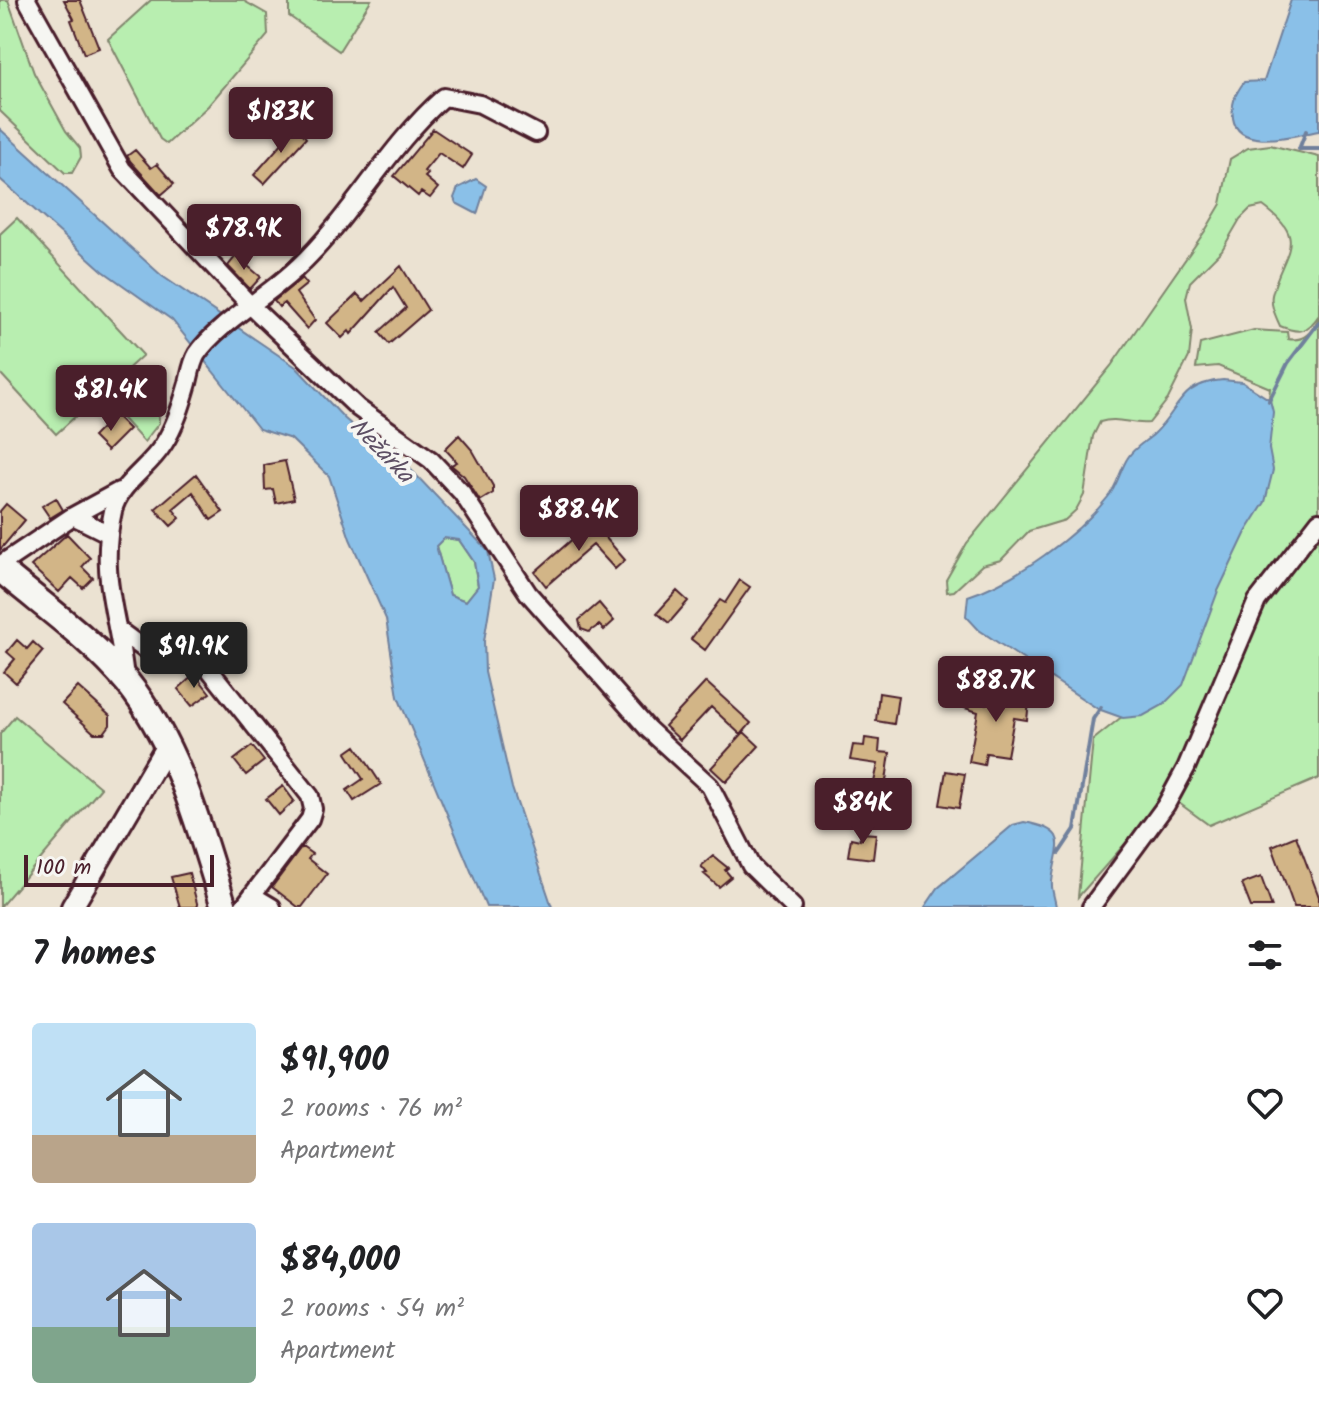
<!DOCTYPE html>
<meta charset="utf-8">
<style>
body{margin:0;font-family:Kalam,sans-serif;background:#f6f6f6;color:#202124;height:100vh;display:flex;flex-direction:column;font-size:30px;white-space:nowrap}
*{box-sizing:border-box;margin:0}
p{font-size:26px;color:#757577}
.icon{flex:none;width:44px;height:44px;fill:none;stroke:currentColor;stroke-width:2;stroke-linecap:round;stroke-linejoin:round}
.map{position:relative;height:907px;overflow:hidden}
.sheet{display:flex;flex-direction:column;background:#fff;flex:1}
.sheet>*{flex:none}
.scale{position:absolute;left:24px;bottom:20px;width:190px;box-sizing:border-box;padding-left:8px;border:4px solid #4a1f2b;border-top:0;font-size:22px;line-height:28px;white-space:nowrap;color:#4a1f2b;-webkit-text-stroke:6px #f6f6f2;paint-order:stroke}
.price{position:absolute;translate:-50% -68px;padding:0 18px;border-radius:8px;background:#4a1f2b;color:#fff;font-size:26px;line-height:52px;filter:drop-shadow(0 2px 4px #0008)}
.price::after{content:'';position:absolute;left:50%;top:48px;width:24px;height:18px;margin-left:-12px;background:inherit;clip-path:polygon(0 0,100% 0,50% 100%)}
.price.selected{background:#222;color:#fff}
ul{padding:0;list-style:none}
li{display:flex;align-items:center;gap:24px;height:200px;padding:0 32px}
li span{display:grid;place-items:center;flex:none;width:224px;height:160px;border-radius:8px;color:#555}
li>.icon{margin-inline-start:auto}
span .icon{width:96px;height:96px;fill:#fffc;stroke-width:1}
li b{font-size:34px}
h2{display:flex;justify-content:space-between;align-items:center;height:96px;padding:0 32px;font-size:34px}
.map>svg:first-child{display:block}
.green{fill:#b8eeb0;stroke:#81866e;stroke-width:2}
.water{fill:#8ac0e8;stroke:#70809c;stroke-width:2;fill-rule:evenodd}
.lines{fill:none;stroke-linecap:round;stroke-linejoin:round}
.stream{stroke:#70809c;stroke-width:4}
.building{fill:#d2b587;stroke:#4a1f2b;stroke-width:2}
.minor-casing{stroke:#4a1f2b;stroke-width:22}
.tertiary-casing{stroke:#4a1f2b;stroke-width:26}
.primary-casing{stroke:#4a1f2b;stroke-width:30}
.minor{stroke:#f6f6f2;stroke-width:16}
.tertiary{stroke:#f6f6f2;stroke-width:20}
.primary{stroke:#f6f6f2;stroke-width:24}
.labels{text-anchor:middle;dominant-baseline:central;stroke-width:8;stroke-linejoin:round;paint-order:stroke}
.water-label{font-size:24px;font-style:italic;fill:#5d4f64;stroke:#f6f6f2}
</style>
<div class="map">
<svg width="1319" height="907" viewBox="0 0 1319 907">
<rect width="100%" height="100%" fill="#ebe2d2"/>
<filter id="ink" filterUnits="userSpaceOnUse"><feTurbulence type="fractalNoise" baseFrequency=".0125" numOctaves="2"/><feDisplacementMap in="SourceGraphic" scale="16" xChannelSelector="R" yChannelSelector="G"/><feConvolveMatrix kernelMatrix="1 2 1 2 8 2 1 2 1" color-interpolation-filters="sRGB"/></filter>
<g filter="url(#ink)">
<path class="green" d="M0 0H8L34 73 66 131 80 148 81 157 72 173H65L0 111Z
M151 0H242L267 14 268 35 208 106 167 144 160 139 108 39Z
M289 0H371L339 51 289 16Z
M1270 145 1319 157V315C1307 333 1299 334 1280 326 1276 317 1270 305 1272 295 1282 252 1311 241 1263 206L1250 209 1240 219 1222 250 1190 282 1186 298 1192 329 1189 357 1168 399 1149 423C1130 425 1118 416 1100 422L1093 436 1084 495 1076 510 1065 520 1029 531 1001 560 982 565 954 591 947 592 946 580 967 543 1111 366 1205 231 1221 204 1230 159 1248 148Z
M17 218 143 355 56 434 0 373V234Z
M1319 318V778L1209 825 1168 795 1078 897 1093 740 1119 719 1167 692 1259 490 1270 388 1218 366 1196 368 1200 344 1254 330 1287 332 1288 339C1305 342 1311 332 1319 318Z
M148 384 158 399 159 423 144 442 108 402Z
M444 538 459 540 474 562 478 586 466 601 450 595 436 546Z
M15 716 101 788 0 907V734Z"/>
<path class="water" d="M1291 0H1319V131C1295 135 1238 152 1233 118 1231 103 1235 94 1244 82L1264 81Z
M263 92 268 96V105L256 117 235 116 233 106 243 95Z
M0 129 162 276 296 367 345 419 372 442 399 457 488 551 494 579 484 641 485 672 512 788 552 907H486L398 697 386 619 350 539 329 476 291 439 259 429 172 320 103 271 0 179ZM444 538 459 540 474 562 478 586 466 601 450 595 436 546Z
M476 179 486 186 477 214 456 203 454 198 458 188Z
M1223 380 1242 382 1270 400 1273 412 1269 449 1273 470 1265 502 1246 532 1218 591 1183 685 1163 705 1143 716 1123 718 1098 709 979 630 966 616 968 596C1015 581 1077 536 1108 497 1117 486 1120 471 1127 459 1133 448 1145 442 1154 434 1181 408 1178 384 1223 380Z
M1024 822C1073 831 1056 845 1052 882 1051 889 1055 899 1056 907H925L938 888 1013 825Z"/>
<g class="lines">
<path class="stream" d="M1306 131 1299 149H1319
M1269 401 1288 363 1319 322
M1059 853 1075 829 1093 719 1101 707"/>
</g>
<path class="building" d="M64 0H80L99 48 84 54 71 20 74 19Z
M297 126 306 138 264 184 254 175Z
M433 129 472 155 463 169 439 153 424 171 428 174 425 177 438 188 430 198 421 192 418 196 394 176Z
M135 150 151 168 157 164 174 184 161 195 131 162 127 156Z
M236 256 261 277 250 289 228 266Z
M401 266 428 310 389 344 379 332 406 308 393 287 351 334 349 331 342 338 327 323 357 294 364 301Z
M302 278 307 284 296 293 315 320 307 329 284 303 279 307 274 301Z
M115 415 129 429 107 451 93 437Z
M459 435 473 451 493 486V493L480 501 464 476 451 465 457 462 445 449Z
M285 461 294 499 276 503 273 489 265 490 264 465Z
M196 474 223 512 211 520 193 492 173 509 180 518 171 526 155 509Z
M56 498 63 510 50 518 42 506Z
M6 504 25 520 0 550V511Z
M592 522 625 560 615 569 593 545 546 586 535 572Z
M67 534 90 558 82 567 93 578 83 588 72 578 59 592 31 566Z
M740 580 750 587 705 650 691 639 720 600 725 603Z
M677 591 688 601 669 623 657 613Z
M599 603 614 621 604 630 599 625 589 632 581 629 579 620Z
M17 640 27 649 33 642 43 651 16 683 4 672 15 659 7 652Z
M195 674 210 693 192 706 178 689Z
M706 682 751 723 741 735 711 707 680 740 665 726Z
M78 687 110 716V725L104 733H94L62 704Z
M1016 690 1030 692 1027 720 1014 718 1007 756 986 753 984 765 969 762 978 712 965 708 968 698 986 704 987 695 1015 699Z
M879 693 898 696 894 724 876 721Z
M744 732 759 746 726 782 711 768Z
M865 738 880 740 879 752 890 753 884 795 876 794 874 806 847 803 850 784 873 787 878 764 850 760 853 745 864 746Z
M252 746 264 761 246 775 234 760Z
M356 746 381 784 354 801 347 790 363 779 346 753Z
M946 771 965 774 959 808 940 805Z
M283 786 294 801 279 815 266 799Z
M861 833 876 834 873 859 848 856 851 838 860 840Z
M1296 836 1319 897V907H1294L1272 846Z
M302 847 312 854 308 859 327 874 302 907H298L272 887Z
M713 856 728 868 725 870 731 877 719 887 704 874 707 873 701 866Z
M189 873 198 907H180L171 877Z
M1261 877 1272 907H1251L1242 884Z"/>
<g class="lines">
<defs>
<path id="minor" d="M27 0 122 169 250 305 358 408 431 460 462 493 528 593 648 729 710 786 751 866 793 907
M73 516 109 534
M0 565 73 516 119 491
M121 632 158 659 197 662 209 669 310 796 313 809 310 819 243 907
M125 678C119 615 98 578 113 511 119 484 148 469 163 445 175 427 182 404 188 383 190 375 192 362 197 354 217 324 271 294 298 267 352 216 388 146 444 97L480 104 536 133
M252 895 272 907
M1091 907 1166 805 1186 768 1257 601 1319 521"/>
<path id="tertiary" d="M72 907 166 747"/>
<path id="primary" d="M0 569C42 605 93 640 128 683 179 747 200 830 224 907"/>
</defs>
<use href="#minor" class="minor-casing"/>
<use href="#tertiary" class="tertiary-casing"/>
<use href="#primary" class="primary-casing"/>
<use href="#minor" class="minor"/>
<use href="#tertiary" class="tertiary"/>
<use href="#primary" class="primary"/>
</g>
</g>
<g class="labels">
<g class="water-label">
<text transform="translate(381 451) rotate(46)">Nežárka</text>
</g>
</g>
</svg>
<div class="scale">100 m</div>
<b class="price" style="left:281px;top:155px">$183K</b>
<b class="price" style="left:244px;top:272px">$78.9K</b>
<b class="price" style="left:111px;top:433px">$81.4K</b>
<b class="price" style="left:579px;top:553px">$88.4K</b>
<b class="price selected" style="left:194px;top:690px">$91.9K</b>
<b class="price" style="left:996px;top:724px">$88.7K</b>
<b class="price" style="left:863px;top:846px">$84K</b>
</div>
<section class="sheet">
<h2>7 homes<svg class="icon" aria-label="filters" viewBox="0 0 24 24"><path d="M4 7h16M4 17h16"/><circle cx="9" cy="7" r="2"/><circle cx="15" cy="17" r="2"/></svg></h2>
<ul>
<li><span style="background:linear-gradient(#bfe0f5 70%,#b9a48a 0)"><svg class="icon" aria-label="home" viewBox="0 0 24 24"><path d="M3 11l9-7 9 7M6 9v11h12V9"/></svg></span><div><b>$91,900</b><p>2 rooms · 76 m²</p><p>Apartment</p></div><svg class="icon" aria-label="heart" viewBox="0 0 24 24"><path d="M12 20l-8-8c-3-5 5-10 8-4 3-6 11-1 8 4z"/></svg></li>
<li><span style="background:linear-gradient(#a9c7e8 65%,#7fa58c 0)"><svg class="icon" aria-label="home" viewBox="0 0 24 24"><path d="M3 11l9-7 9 7M6 9v11h12V9"/></svg></span><div><b>$84,000</b><p>2 rooms · 54 m²</p><p>Apartment</p></div><svg class="icon" aria-label="heart" viewBox="0 0 24 24"><path d="M12 20l-8-8c-3-5 5-10 8-4 3-6 11-1 8 4z"/></svg></li>
</ul>
</section>
